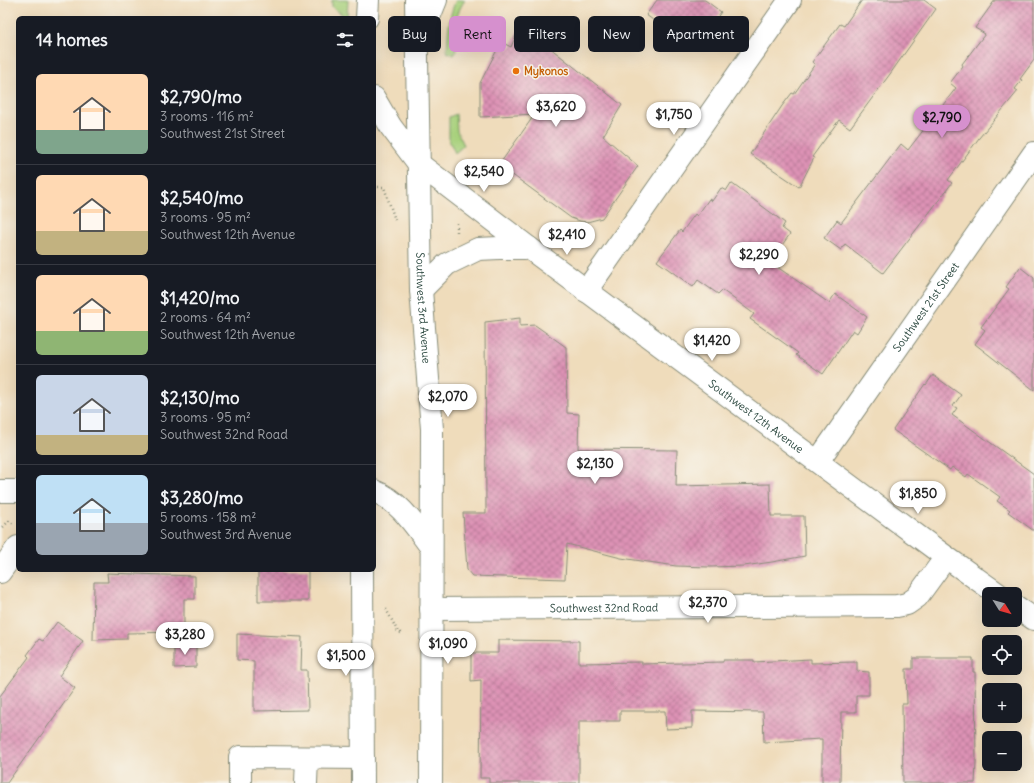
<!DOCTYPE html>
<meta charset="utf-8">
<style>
body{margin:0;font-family:Delius,sans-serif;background:#242831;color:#f1f3f6;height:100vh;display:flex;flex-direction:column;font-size:15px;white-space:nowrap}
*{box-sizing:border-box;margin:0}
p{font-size:13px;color:#9ea1a6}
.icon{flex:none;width:22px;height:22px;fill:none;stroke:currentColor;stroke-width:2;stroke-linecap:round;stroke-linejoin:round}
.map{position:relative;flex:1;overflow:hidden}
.drawer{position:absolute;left:16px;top:16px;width:360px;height:556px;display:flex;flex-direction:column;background:#171b24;border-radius:6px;box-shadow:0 4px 16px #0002}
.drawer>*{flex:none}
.banner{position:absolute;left:388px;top:16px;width:380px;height:36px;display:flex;gap:8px}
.needle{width:26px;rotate:127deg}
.buttons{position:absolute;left:982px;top:587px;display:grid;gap:8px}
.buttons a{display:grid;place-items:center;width:40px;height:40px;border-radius:6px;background:#171b24;box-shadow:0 4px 16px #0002;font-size:20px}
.price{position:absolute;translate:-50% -34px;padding:0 9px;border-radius:14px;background:#fff;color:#222;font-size:13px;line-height:26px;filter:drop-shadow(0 1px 2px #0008)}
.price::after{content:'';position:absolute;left:50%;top:24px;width:12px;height:9px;margin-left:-6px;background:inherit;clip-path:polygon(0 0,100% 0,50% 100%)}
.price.selected{background:#d690ce;color:#111}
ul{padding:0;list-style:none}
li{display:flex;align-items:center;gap:12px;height:100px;padding:0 20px}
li+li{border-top:1px solid #363941}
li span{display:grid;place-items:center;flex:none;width:112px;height:80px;border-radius:6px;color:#555}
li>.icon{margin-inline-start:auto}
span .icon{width:48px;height:48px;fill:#fffc;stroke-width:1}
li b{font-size:17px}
h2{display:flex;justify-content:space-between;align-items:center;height:48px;padding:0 20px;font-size:17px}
.tag{padding:0 14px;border-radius:6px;background:#171b24;box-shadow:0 4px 16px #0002;font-size:14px;line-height:36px}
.tag.selected{background:#d690ce;color:#111}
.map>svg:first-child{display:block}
.grass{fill:#a7d07c;stroke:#638658}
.building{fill:url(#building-cross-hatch)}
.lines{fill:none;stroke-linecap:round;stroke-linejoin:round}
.minor-casing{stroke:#878c78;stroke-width:24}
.major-casing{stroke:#878c78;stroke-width:24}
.path{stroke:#878c78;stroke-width:2.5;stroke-dasharray:1 3;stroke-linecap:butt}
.minor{stroke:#fff;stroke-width:22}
.major{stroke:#fff;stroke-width:22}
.food-dot{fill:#e8710a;stroke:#f7f3e8;stroke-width:1.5}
.labels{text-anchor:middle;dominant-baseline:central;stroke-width:3;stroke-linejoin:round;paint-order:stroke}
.food-label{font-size:11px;font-weight:bold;fill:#c56008;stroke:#f7f3e8;text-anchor:start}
.street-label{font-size:11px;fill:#1f3d34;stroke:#f7f3e8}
</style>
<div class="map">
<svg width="1034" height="783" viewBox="0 0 1034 783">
<defs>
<pattern id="building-cross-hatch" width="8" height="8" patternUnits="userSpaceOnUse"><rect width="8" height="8" fill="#dd92b5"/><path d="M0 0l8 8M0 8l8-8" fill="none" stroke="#b37894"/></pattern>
</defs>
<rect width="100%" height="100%" fill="#f7f3e8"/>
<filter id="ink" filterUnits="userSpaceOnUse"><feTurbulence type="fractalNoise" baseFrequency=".025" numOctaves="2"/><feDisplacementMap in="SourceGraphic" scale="8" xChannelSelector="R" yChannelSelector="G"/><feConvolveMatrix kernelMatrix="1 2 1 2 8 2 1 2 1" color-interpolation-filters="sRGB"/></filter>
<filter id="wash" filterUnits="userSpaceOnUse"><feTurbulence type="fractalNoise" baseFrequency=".012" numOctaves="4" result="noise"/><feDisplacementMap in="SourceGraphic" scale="16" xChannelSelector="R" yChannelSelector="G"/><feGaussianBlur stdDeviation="0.9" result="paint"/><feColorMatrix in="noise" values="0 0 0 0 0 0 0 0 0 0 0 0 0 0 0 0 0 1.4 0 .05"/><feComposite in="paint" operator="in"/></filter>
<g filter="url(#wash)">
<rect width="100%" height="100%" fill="#efdcbb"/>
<path class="grass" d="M332 0H348L347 18H343V15L332 7Z
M456 0H465C453 17 455 32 456 51L453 55 447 52C448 34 448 17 456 0Z
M456 114 457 131 464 145 455 153 449 140V117Z"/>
<g id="blocks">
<path class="building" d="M657 0H705L721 12 703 37 696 31 687 44 646 15Z
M862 0H924L936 9 890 74 850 128 839 120 812 157 814 158 799 187 750 154 782 106 792 93 794 94 815 64 812 62 840 24 844 26Z
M995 0H1034V60L1020 79 1022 80 1015 89 1018 91 979 138 948 180 952 183 883 273 845 244 841 250 824 238 837 220 841 223 901 144 908 150 956 88 950 83 963 66 962 64 985 34 975 28Z
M521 23 540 34 537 43 549 47 622 105 603 136 638 166 602 218 587 222 580 221 571 218 499 165 535 114 480 117V83L501 42 511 47Z
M731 183 785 223 782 228 790 234 770 262 829 303 835 294 867 317 857 333 853 330 823 374 796 355 798 353 750 319 754 314 722 290 718 294 698 280 693 287 657 261 680 230 682 232 695 214 697 216 709 199 712 201 721 188 726 191Z
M1020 267 1034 278V390L975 344 985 330 981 327 1009 289 1006 287Z
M520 318V326L535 325 566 347 567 413 579 414 578 449 677 450 676 486 770 484 771 516H804L805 556 772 562 744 566 710 567 676 566 621 558 567 544 565 579 472 576 467 570 463 513H486L485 322Z
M933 375 961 395 953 406 957 408 952 415 1034 474V531L1008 512 1010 510 997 501 1000 497 968 474 966 477 952 467 950 470 893 430 925 384 926 385Z
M258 570H308V601H258Z
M107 573 195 576V599H184V632L127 633V639L93 640 94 582H108Z
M57 622 83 641 59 676 75 688 7 783H0V696L29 657 27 655 39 639 43 641Z
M237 634 302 637 301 670H307L308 710 254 711V661L237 660Z
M498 640 579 641V663L642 662V664L723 662V660H754V662L811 659V663L857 662V671L869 672V695H856V712H841L840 783H822V739L764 742 763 712 692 711V728L666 729 665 711H620V721H579V783H489V778H480L481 680 471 681V653H498Z
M174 644H196V667L174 668Z
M913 658H973V672H975L976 763 975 783H903L902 704H907L906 669H913Z"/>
</g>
</g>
<g filter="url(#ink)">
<use href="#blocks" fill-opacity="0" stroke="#878c78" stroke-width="1"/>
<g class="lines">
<defs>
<g id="minor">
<path d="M586 291 790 0"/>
<path id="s1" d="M818 461 1034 153"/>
<path d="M0 491H18"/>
<path d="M0 572 18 547"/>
<path id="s2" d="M431 609 897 606 907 604 917 597 946 557"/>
<path d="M240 783V757L363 758"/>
<path d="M306 783 307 758"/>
</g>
<g id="major">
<path id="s3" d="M416 0 421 290 432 429 431 783"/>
<path d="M367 18 368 0"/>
<path d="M421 37 436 0"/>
<path id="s4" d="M374 98 391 127 419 164 529 248 946 557 998 594"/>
<path d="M421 290 447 264 478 249 499 248H529"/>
<path d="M374 491C400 501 415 526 431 547"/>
<path d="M362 570 363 783"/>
<path d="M1015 606 1034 619"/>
</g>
</defs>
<use href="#minor" class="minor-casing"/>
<use href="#major" class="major-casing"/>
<path class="path" d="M378 187H384L395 220
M457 223V233
M3 527 9 521 14 524
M386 609 398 632 401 633"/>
<use href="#minor" class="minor"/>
<use href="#major" class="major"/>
</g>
</g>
<circle class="food-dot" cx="516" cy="71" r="4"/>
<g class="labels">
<g class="food-label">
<text x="524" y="71">Mykonos</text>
</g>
<g class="street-label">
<text stroke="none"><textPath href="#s1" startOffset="188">Southwest 21st Street</textPath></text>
<text stroke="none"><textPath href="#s3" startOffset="308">Southwest 3rd Avenue</textPath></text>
<text stroke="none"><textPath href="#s4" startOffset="501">Southwest 12th Avenue</textPath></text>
<text stroke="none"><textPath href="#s2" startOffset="173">Southwest 32nd Road</textPath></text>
</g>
</g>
</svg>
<div class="buttons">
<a><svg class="needle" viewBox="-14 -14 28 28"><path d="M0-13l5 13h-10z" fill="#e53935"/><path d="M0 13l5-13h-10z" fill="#9ea1a6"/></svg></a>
<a><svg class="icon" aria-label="locate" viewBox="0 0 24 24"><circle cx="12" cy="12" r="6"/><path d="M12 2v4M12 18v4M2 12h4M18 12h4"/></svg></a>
<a>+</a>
<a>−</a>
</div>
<b class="price" style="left:556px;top:128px">$3,620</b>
<b class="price" style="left:674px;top:136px">$1,750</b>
<b class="price selected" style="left:942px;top:139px">$2,790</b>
<b class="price" style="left:484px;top:193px">$2,540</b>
<b class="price" style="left:567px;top:256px">$2,410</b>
<b class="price" style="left:759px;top:276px">$2,290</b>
<b class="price" style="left:712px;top:362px">$1,420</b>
<b class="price" style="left:448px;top:418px">$2,070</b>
<b class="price" style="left:595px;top:485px">$2,130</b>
<b class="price" style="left:918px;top:515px">$1,850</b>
<b class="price" style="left:708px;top:624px">$2,370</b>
<b class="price" style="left:185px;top:656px">$3,280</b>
<b class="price" style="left:448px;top:665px">$1,090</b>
<b class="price" style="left:346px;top:677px">$1,500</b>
<div class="banner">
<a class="tag">Buy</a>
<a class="tag selected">Rent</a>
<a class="tag">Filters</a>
<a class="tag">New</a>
<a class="tag">Apartment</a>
</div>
<section class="drawer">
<h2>14 homes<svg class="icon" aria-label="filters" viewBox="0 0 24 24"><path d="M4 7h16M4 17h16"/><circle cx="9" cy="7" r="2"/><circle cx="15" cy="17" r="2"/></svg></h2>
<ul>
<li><span style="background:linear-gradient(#ffd9b3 70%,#7fa58c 0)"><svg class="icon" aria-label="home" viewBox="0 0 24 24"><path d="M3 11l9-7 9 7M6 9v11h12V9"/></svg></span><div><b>$2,790/mo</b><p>3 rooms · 116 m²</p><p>Southwest 21st Street</p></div></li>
<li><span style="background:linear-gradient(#ffd9b3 70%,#c2b280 0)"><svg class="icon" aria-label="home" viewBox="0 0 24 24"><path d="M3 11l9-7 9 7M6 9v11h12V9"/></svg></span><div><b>$2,540/mo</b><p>3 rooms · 95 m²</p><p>Southwest 12th Avenue</p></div></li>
<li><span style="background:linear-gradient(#ffd9b3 70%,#8fb573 0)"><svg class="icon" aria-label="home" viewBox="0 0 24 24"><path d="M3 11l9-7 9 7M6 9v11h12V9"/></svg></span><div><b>$1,420/mo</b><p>2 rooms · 64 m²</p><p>Southwest 12th Avenue</p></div></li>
<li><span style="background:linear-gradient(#c9d6e8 75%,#c2b280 0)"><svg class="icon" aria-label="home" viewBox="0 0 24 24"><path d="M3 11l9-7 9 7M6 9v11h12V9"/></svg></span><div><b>$2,130/mo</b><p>3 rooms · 95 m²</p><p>Southwest 32nd Road</p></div></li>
<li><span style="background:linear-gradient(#bfe0f5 60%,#9aa5b1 0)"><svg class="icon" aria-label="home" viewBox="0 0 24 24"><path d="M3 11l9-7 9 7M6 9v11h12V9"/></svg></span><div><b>$3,280/mo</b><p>5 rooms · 158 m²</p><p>Southwest 3rd Avenue</p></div></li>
</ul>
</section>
</div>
